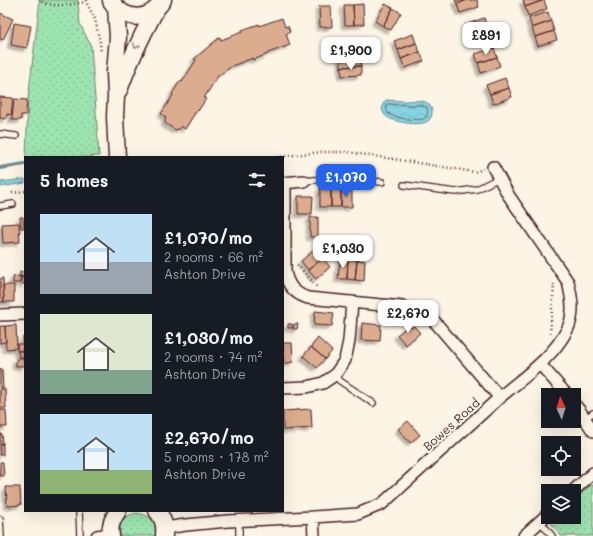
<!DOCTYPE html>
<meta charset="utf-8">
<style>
body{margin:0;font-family:Mali,sans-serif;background:#242831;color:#f1f3f6;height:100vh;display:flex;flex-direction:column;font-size:15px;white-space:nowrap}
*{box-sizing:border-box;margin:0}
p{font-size:13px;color:#9ea1a6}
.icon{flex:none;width:22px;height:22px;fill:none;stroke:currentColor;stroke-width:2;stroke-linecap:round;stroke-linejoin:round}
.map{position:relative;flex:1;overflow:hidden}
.sheet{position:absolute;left:24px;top:156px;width:260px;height:356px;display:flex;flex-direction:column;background:#171b24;border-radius:0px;box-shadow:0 4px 16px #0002}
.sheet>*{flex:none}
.needle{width:26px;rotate:356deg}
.fabs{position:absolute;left:541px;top:388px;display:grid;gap:8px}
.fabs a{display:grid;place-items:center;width:40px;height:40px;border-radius:0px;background:#171b24;box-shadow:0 4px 16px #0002;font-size:20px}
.price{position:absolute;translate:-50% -34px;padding:0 9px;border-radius:8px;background:#fff;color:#222;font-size:13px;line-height:26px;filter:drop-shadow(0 1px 2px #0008)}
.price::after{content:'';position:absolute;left:50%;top:24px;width:12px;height:9px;margin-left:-6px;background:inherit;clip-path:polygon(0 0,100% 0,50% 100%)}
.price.current{background:#2563eb;color:#fff}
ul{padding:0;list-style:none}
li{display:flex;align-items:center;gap:12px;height:100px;padding:0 16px}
li span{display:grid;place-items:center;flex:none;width:112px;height:80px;border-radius:0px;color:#555}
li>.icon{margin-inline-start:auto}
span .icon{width:48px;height:48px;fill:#fffc;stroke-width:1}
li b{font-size:17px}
h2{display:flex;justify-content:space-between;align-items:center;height:48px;padding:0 16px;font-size:17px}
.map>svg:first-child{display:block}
.grass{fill:url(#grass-dots);stroke:#74826e}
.water{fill:url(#water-waves);stroke:#6d8c97}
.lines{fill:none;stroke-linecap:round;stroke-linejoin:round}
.shore{stroke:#616773;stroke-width:1}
.stream{stroke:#6d8c97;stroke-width:4}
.building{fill:#dcac8e;stroke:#4a1f2b;filter:url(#shadow)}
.lane-casing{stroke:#4a1f2b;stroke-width:8}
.street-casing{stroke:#4a1f2b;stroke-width:14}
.secondary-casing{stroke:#4a1f2b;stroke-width:19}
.path{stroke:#4a1f2b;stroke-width:2.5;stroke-dasharray:1 3;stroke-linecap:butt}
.lane{stroke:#fcf5e5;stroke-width:5.5}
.street{stroke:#fcf5e5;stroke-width:11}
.secondary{stroke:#fcf5e5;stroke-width:16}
.oneway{stroke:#a38a88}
.labels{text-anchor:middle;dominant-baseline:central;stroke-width:4;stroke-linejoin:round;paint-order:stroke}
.street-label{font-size:12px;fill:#4a1f2b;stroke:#fcf5e5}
</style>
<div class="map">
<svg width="593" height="536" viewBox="0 0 593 536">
<defs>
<pattern id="grass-dots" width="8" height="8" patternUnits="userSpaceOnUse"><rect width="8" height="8" fill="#9de4b1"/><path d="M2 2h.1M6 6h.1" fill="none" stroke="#89c398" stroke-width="1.8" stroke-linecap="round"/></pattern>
<pattern id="water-waves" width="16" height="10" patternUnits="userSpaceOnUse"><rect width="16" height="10" fill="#84d4df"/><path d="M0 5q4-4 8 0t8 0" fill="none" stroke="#74b6c0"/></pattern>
<filter id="shadow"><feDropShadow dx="-3.5" dy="3.5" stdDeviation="1" flood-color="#0004"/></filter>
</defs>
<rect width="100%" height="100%" fill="#fcf5e5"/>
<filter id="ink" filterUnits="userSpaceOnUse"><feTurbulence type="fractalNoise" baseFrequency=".025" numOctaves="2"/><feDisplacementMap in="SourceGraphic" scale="8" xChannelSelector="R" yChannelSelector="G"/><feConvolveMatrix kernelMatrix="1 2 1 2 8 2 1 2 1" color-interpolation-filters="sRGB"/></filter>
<g filter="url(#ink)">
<path class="grass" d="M40 0H78V4L80 24 91 46 96 111 99 156 87 157H26L28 99Z
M593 485V536H561L549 521 553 517H574V500L590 486Z
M136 513C149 514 158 522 155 536H120C119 523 123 516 136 513Z"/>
<path class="water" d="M386 100C392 100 399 101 405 101 410 101 415 100 421 101 431 101 436 114 428 121 421 127 388 122 384 114 381 109 382 104 386 100Z
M25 179V183L0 187V182Z"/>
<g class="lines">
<path class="shore" d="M389 104 405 105H421L427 108C428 112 428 117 423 119 417 121 393 118 389 114 386 111 386 108 387 105Z"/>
<path class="stream" d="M0 168 25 164"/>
</g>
<path class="building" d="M455 0H467L457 4Z
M467 0H477L479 7 460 13 457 4Z
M523 0H544L525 7Z
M544 0 547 9 528 16 525 7Z
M363 4 364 24 354 25 353 5Z
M385 4 393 8 383 26 375 21Z
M344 5H353L354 25H345Z
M319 6H331L332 27H320Z
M393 8 401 13 391 30 383 26Z
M548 12 551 21 532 28 529 18Z
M0 13 13 19 3 40 0 39Z
M282 18 285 27 288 26 290 32 286 34 290 45 268 53V54L253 60V58L232 66 218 76 204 98 206 99 198 111 197 110 185 129 181 126 179 129 175 130 165 123V120L166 117 161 114 173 95 172 94 180 81 182 82 196 60 194 59 220 37 221 40 242 32V30L259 24V26Z
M484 18 487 27 468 34 465 25Z
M551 21 554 31 535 37 532 28Z
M14 23 31 26 27 48 11 45Z
M487 27 490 37 471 43 468 34Z
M554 31 557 40 538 46 535 37Z
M413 34 416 43 398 50 394 41Z
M416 43 420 52 401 59 398 50Z
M360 47V56L341 57 340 48Z
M494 48 497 57 478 63 475 54Z
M420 52 424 61 405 68 401 59Z
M360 56 361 66 341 67V57Z
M497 57 500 66 481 73 478 63Z
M361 66V75L342 76 341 67Z
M505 78 509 88 490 94 486 85Z
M509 88 512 97 493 104 490 94Z
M0 97 13 98 11 115 7 114 6 119 0 118Z
M14 99 27 100 26 115H21V120H12Z
M320 188H331V207H320Z
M331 188H341V207H331Z
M341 188H352V207H341Z
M298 196H313L312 214H298Z
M20 217H23L24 228H21Z
M310 217H318V237H310Z
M19 223 20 242 3 243 2 224Z
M315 249 323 258 308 270 301 261Z
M323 258 330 267 316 279 308 270Z
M340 259H348L347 279H338Z
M348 259 357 260 355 280 347 279Z
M357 260 365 261 364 281 355 280Z
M20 272H25V277H20Z
M20 276V283H13V277Z
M21 277H25V284H22Z
M3 278 4 302H0V279Z
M3 285H14V302H4Z
M315 311 334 313 332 326 314 325Z
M362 323 381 325 380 341 361 340Z
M288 324H292V328H288Z
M294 324H298L297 329H293Z
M16 325 17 348 6 349 5 326Z
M409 325 411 328 414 326 420 333 406 345 397 335Z
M0 326H5L6 342 0 343Z
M23 337H25V344H23Z
M318 338 332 351 325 359 311 347Z
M283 343H292L293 362 287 363V364H284Z
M17 344H23V350L17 351Z
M311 347 325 359 317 368 303 356Z
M18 351H23L24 357H19Z
M18 358H24V366H16V361Z
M0 369H2L3 388H0Z
M0 389H5L6 408H0Z
M311 409 312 428 283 430V411Z
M0 410H6L7 427H0Z
M408 421 420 435 410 443 398 429Z
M0 434H2L3 444 0 445Z
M3 444V455H0V445Z
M0 462H3L4 476H0Z
M6 487H20L21 505 7 506Z"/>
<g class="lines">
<defs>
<path id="lane" d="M0 134 16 136
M304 181 335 178 382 182
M404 185 455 192 477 189 499 178
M0 206 13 204
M335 375 340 381 373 403
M585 418 593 413
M79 511 80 536
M0 519 1 536
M239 521V536
M540 521 552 536"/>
<path id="street" d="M283 183 304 181
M285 183V271C287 285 295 294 308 298L403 307 421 312 435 322 500 398
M0 315 25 314
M540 364 567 395
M283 388 307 387 323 383 335 375 345 360 349 341 352 302
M574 404 580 411 593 431
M573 491 593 473
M313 517 314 536
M165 528 186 525 228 521 313 517 358 514 382 504C421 469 460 433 499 398 523 377 552 359 567 330 575 315 572 298 568 282L509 196 493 167
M97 536 110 534
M524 536 548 514"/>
<path id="secondary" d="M111 1C125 22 150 22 163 0
M116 7 118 37 115 72 116 97 115 117 117 157
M119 90C129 62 141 37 155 11
M157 511C164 519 165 526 164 536
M111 536C109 526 112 519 118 511"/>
</defs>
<use href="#lane" class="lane-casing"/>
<use href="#street" class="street-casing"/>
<use href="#secondary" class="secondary-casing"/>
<path class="path" d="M39 0C53 9 70 4 86 2
M86 0V2L95 19 100 43 101 53
M277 157 321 152H348L475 172 483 169
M12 193 25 191
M297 265 317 287
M550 333 554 286 553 284"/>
<use href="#lane" class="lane"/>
<use href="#street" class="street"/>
<use href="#secondary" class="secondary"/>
</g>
<defs><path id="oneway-chevron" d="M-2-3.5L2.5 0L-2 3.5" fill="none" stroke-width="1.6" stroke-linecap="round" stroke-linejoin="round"/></defs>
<use class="oneway" href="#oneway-chevron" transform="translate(136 46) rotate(115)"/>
</g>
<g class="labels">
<g class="street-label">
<text transform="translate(451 424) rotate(-42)">Bowes Road</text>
</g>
</g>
</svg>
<div class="fabs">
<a><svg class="needle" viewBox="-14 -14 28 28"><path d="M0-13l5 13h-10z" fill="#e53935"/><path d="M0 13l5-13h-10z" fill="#9ea1a6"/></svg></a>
<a><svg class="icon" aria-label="locate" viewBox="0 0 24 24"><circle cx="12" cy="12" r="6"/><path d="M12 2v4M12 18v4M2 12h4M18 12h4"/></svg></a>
<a><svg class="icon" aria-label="layers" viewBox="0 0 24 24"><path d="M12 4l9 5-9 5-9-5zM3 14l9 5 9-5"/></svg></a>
</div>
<b class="price" style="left:486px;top:56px">£891</b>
<b class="price" style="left:351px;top:71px">£1,900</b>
<b class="price current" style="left:346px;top:198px">£1,070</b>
<b class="price" style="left:343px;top:269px">£1,030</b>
<b class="price" style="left:408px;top:334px">£2,670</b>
<section class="sheet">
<h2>5 homes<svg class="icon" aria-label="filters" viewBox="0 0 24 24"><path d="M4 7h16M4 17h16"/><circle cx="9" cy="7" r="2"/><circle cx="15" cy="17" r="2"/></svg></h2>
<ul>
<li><span style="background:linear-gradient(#bfe0f5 60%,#9aa5b1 0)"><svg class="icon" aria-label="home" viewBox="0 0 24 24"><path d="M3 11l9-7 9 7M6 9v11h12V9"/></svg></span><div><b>£1,070/mo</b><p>2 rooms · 66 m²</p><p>Ashton Drive</p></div></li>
<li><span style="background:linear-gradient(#dfe7d0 70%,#7fa58c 0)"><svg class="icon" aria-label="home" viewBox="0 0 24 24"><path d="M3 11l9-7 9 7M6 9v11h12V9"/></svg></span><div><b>£1,030/mo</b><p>2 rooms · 74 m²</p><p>Ashton Drive</p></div></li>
<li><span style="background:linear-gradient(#bfe0f5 70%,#8fb573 0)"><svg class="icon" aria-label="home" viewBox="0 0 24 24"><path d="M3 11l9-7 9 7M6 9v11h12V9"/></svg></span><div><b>£2,670/mo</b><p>5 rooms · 178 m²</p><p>Ashton Drive</p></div></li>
</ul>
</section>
</div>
